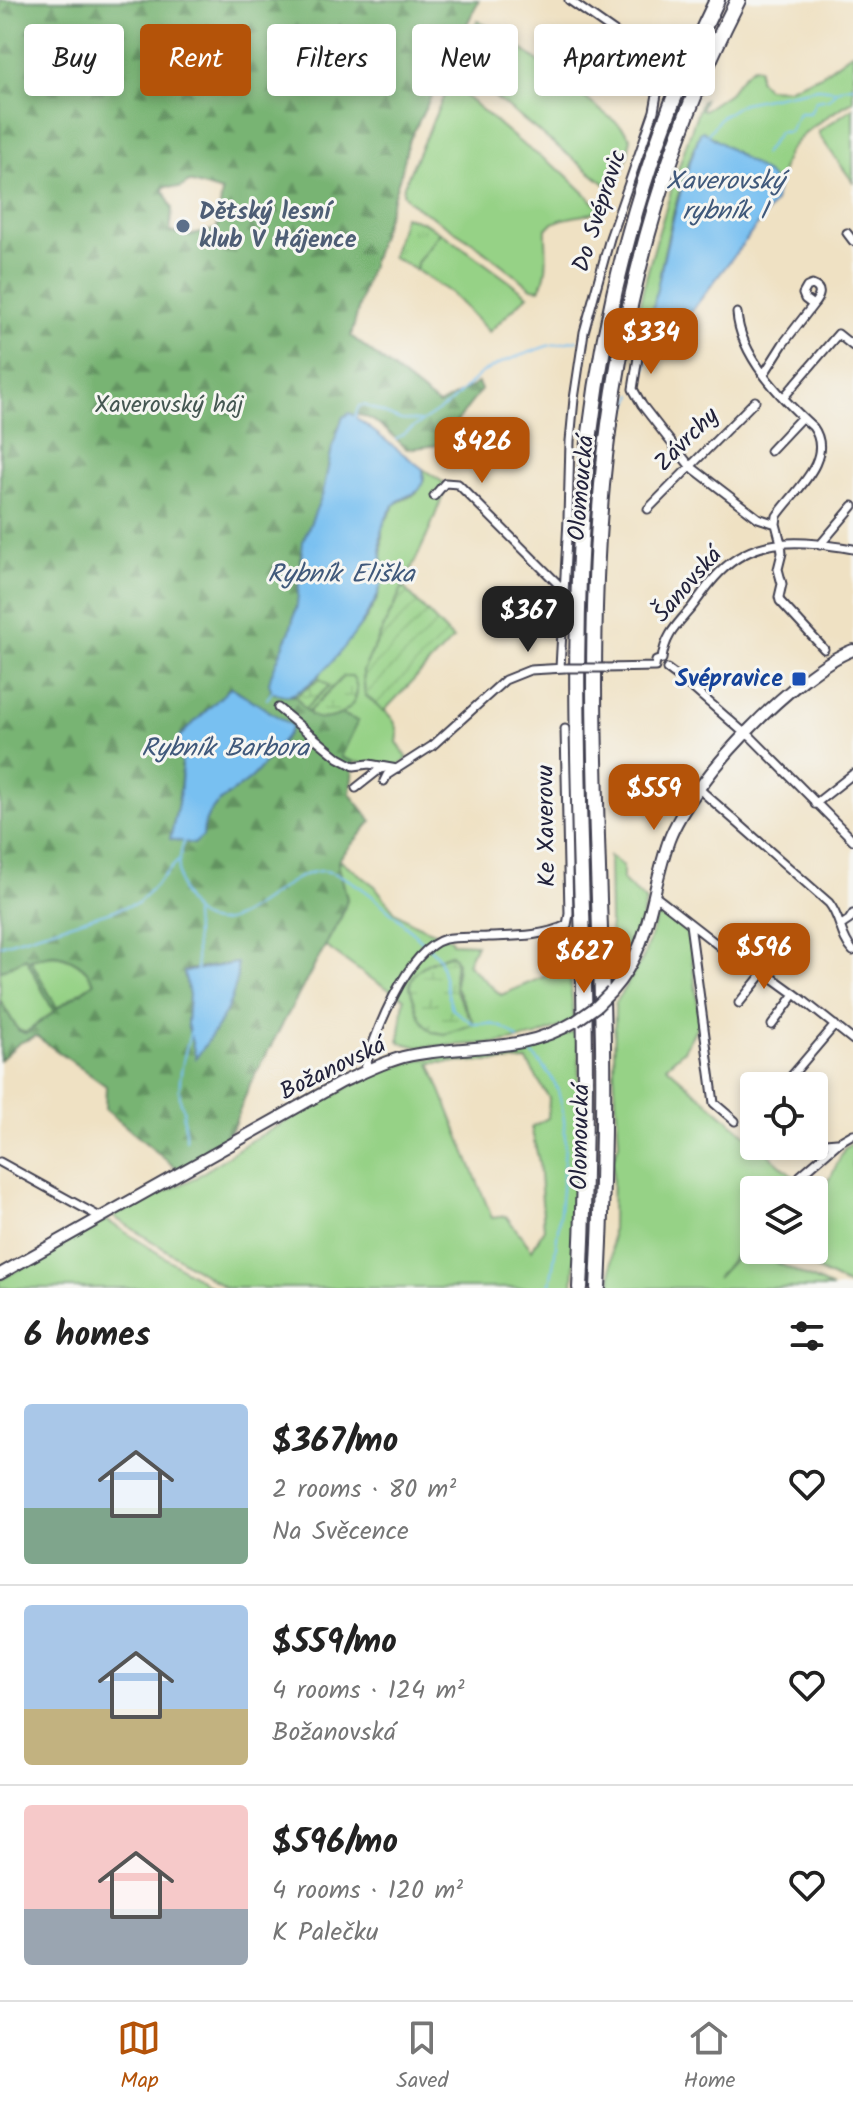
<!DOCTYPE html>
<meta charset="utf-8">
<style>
body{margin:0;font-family:Kalam,sans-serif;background:#f2f2f2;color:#222;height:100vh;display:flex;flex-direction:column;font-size:30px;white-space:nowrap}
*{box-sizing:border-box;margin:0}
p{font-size:26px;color:#767676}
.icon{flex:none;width:44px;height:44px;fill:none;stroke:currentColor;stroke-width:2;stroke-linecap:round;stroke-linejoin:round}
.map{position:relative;height:1288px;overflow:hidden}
.details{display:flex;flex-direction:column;background:#fff;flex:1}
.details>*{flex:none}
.hud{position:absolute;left:24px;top:24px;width:806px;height:72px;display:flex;gap:16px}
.buttons{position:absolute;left:740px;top:1072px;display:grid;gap:16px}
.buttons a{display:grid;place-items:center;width:88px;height:88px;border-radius:8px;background:#fff;box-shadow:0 4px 12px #0003;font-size:40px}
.price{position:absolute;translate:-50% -68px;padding:0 18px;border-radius:16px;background:#b45309;color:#fff;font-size:26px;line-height:52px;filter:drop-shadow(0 2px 4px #0008)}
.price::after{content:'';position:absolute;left:50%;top:48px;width:24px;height:18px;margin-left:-12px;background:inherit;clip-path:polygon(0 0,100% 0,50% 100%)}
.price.on{background:#222;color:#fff}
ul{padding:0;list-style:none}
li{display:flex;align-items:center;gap:24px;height:200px;padding:0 24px}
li+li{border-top:2px solid #e0e0e0}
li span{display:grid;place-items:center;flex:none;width:224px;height:160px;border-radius:8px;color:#555}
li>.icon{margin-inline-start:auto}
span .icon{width:96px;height:96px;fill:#fffc;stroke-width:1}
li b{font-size:34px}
h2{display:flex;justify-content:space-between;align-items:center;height:96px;padding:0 24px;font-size:34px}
.tag{padding:0 28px;border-radius:8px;background:#fff;box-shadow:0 4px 12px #0003;font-size:28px;line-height:72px}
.tag.on{background:#b45309;color:#fff}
.menu{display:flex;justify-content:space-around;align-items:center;height:112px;border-top:2px solid #e0e0e0;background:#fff;font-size:22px;color:#767676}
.menu a{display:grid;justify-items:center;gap:4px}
.menu .on{color:#b45309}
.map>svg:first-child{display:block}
.grass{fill:#96d286;stroke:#5c7a60;stroke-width:2;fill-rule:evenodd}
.forest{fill:url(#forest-firs);stroke:#4d6b57;stroke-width:2;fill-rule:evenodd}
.wetland{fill:url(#wetland-marsh);stroke:#5c7a60;stroke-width:2}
.park{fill:url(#park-tufts);stroke:#5c7a60;stroke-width:2}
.garden{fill:url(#garden-furrows);stroke:#5c7a60;stroke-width:2}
.water{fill:#78c0f1;stroke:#4d7196;stroke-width:2}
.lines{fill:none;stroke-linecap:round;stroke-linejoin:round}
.stream{stroke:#78c0f1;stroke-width:2}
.street-casing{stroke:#413f4f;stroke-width:11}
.secondary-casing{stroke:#413f4f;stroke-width:14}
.highway-casing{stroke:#413f4f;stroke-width:18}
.street{stroke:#fff;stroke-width:7}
.secondary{stroke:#fff;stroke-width:10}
.highway{stroke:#fff;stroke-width:14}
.street-bridge-casing{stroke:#413f4f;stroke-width:11;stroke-linecap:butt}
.secondary-bridge-casing{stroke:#413f4f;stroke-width:14;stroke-linecap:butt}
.street-bridge{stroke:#fff;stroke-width:7}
.secondary-bridge{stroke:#fff;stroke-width:10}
.service-dot{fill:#5c6f8a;stroke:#f6f6f2;stroke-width:3}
.transit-dot{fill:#1a4fb4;stroke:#f6f6f2;stroke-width:3}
.labels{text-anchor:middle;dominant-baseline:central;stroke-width:6;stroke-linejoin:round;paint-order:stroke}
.street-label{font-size:24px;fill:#22223b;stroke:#f6f6f2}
.service-label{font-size:24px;font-weight:bold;fill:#4e5e75;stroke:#f6f6f2;text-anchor:start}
.park-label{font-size:24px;fill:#455752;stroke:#f6f6f2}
.transit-label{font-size:24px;font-weight:bold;fill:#164399;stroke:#f6f6f2;text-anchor:end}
.water-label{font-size:26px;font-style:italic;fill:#40597b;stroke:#f6f6f2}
</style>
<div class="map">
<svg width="853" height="1288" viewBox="0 0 853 1288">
<defs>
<pattern id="forest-firs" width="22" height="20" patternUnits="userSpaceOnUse" patternTransform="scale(2)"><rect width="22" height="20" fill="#78b473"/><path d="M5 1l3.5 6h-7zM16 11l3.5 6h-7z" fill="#629260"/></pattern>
<pattern id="wetland-marsh" width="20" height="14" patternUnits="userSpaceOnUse" patternTransform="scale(2)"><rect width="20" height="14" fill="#96d286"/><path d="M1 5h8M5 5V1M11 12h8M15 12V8" fill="none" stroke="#81b475"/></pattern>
<pattern id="park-tufts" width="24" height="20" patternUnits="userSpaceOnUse" patternTransform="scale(2)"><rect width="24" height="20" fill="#96d286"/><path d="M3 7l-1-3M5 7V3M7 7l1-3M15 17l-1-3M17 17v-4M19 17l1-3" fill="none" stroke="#81b475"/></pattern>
<pattern id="garden-furrows" width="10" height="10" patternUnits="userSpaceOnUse" patternTransform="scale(2)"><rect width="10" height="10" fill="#96d286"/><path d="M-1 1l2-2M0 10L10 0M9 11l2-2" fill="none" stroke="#81b475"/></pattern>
</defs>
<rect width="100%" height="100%" fill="#f6f6f2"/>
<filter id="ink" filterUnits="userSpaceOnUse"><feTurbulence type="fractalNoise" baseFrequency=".0125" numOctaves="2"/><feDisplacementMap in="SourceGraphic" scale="16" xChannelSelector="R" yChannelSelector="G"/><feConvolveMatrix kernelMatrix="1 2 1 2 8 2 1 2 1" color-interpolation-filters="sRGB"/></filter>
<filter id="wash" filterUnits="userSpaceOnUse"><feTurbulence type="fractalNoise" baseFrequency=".006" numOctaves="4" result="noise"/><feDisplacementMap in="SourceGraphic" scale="32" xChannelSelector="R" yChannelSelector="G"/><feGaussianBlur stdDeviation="1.8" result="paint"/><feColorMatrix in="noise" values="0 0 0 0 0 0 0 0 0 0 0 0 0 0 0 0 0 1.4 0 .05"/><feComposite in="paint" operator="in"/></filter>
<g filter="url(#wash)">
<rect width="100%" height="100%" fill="#efe1c3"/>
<path class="grass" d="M478 21 503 34 622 127 631 138C627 162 614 206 588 214 573 218 557 217 546 229 545 247 551 273 539 289L532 288 475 244 417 207 408 200 403 193 404 185 443 98C447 92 450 88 458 90L522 144 564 173 596 204C602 204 608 193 609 187L455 66C458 50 468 32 478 21Z
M853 52V101C836 110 797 135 788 153 782 164 781 178 777 190L772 179 767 174 704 132H701C672 196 659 274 648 343L652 344 649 353 629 347C648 264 672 182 701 102L704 100 701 109 704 110 729 93 745 73 753 67 759 68V80L767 88 787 89 821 75Z
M853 108V182L819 135V131Z
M440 232 469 252 528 295 489 332 451 293 416 270 417 263Z
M423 469 447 485 427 536 363 671 365 695C380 708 403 719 397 742L408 759 396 766 354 762 340 757 358 721 310 715 296 696 292 694 319 676 366 619 377 599 382 581V527L396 503 416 494 424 480Z
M609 856 623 866V881L646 901 639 929 611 979Z
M339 859 375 886 395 912 415 924 451 939 452 943 476 944 467 964 501 995 569 966 574 1021 537 1036 498 1043 418 1047 399 1042 404 998 368 977 325 946 342 915 347 899 338 863ZM451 954 457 962 455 986 474 1024 431 962Z
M666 910 688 927 700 1021 684 1050 666 1066 754 1142V1146H759L799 1181 791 1190H754V1231L717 1278 743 1250 747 1249 832 1288H611L613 1160 619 1143 614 1072 615 1003 643 958 658 914Z
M53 955C70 956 86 967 95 982L57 1008 30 959Z
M26 958 54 1012 25 1033 18 1030 0 1000V971Z
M579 1030 578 1179 573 1288H226L114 1217 117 1214 195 1178 250 1141 374 1073 423 1059 513 1052ZM527 1061 549 1098 548 1118 531 1127 539 1162 544 1229 532 1250 506 1216 492 1218 430 1063Z
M853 1142V1288L792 1257 795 1250H814V1213L844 1149Z
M106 1220 114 1225 213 1288H0V1280Z"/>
<path class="forest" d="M0 0H479L408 143 402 170 365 284 351 336 439 405 478 383 481 390 452 428 463 442 407 449C391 435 367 406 343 417L332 448 323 493 300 558V590L297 605 290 631 269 683 281 695 296 696C312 718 315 724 342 714L358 721 341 757 354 762 350 794 372 821 339 859 338 863 347 899 342 915 250 1084 233 1127 216 1149 178 1170 105 1109 106 1086 36 1036 19 1043 0 1060V1000L18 1030 25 1033 54 1012 26 958 0 971ZM189 182 222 192 217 229 188 236 170 232 172 208 163 189 166 186 180 188ZM232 687 292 726 288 734C275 748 264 766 250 779 230 796 203 805 203 836L170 839C178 806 186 772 178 738ZM53 955C70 956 87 967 94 983L57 1008 30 959ZM237 963C239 998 216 1029 196 1057L187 1024 189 995 184 973 187 970Z"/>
<path class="wetland" d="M344 676H352C370 702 333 728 310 715V710Z
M320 679 329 686 305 709 296 696Z
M451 954C459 962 454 968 454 979 454 995 467 1011 474 1024L445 1034 432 1032C423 1025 418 1016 415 1004 414 999 410 990 410 985 411 967 437 959 451 954Z"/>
<path class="park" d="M404 216 423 222 440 232 417 263 416 270 392 257Z"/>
<path class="garden" d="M403 587 453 639 384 711 365 695 363 671Z"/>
<path class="water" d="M703 131 767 174 772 179 777 190 775 202 674 334 659 345 647 342C659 271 675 201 700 133Z
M350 413 423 469C426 499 409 490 395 504 391 509 385 519 383 526 377 540 385 565 382 581 378 610 318 688 290 695 284 696 278 694 272 692L269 683 271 675 290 631 297 605 303 541 323 493 332 448 343 417Z
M231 687 292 726 288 734C275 748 264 766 250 779 230 796 203 805 203 836L194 844 170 839C178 806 187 772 178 738Z
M237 963C240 998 215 1031 196 1058L187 1024 189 995 184 972Z"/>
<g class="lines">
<path class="stream" d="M708 134 721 117 743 103 818 88 836 90
M764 154 779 132H789L799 113H810L816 101 829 99C836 89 841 87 853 86
M643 351 649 353 654 342
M639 390 643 379 649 353
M624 416 633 395
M354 418 359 406 364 405 401 420 420 421
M396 439 450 403 481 373 503 362 547 346 577 340
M267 699 273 690
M184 841C177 864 175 885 189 905 226 958 279 871 322 871 355 871 409 930 434 952L439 958 452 1009 474 1024C493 1022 505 1026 518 1039
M194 914 197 972
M0 945 138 903 178 861
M525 1047C537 1059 553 1075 558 1091 569 1124 564 1156 562 1190 559 1223 556 1256 549 1288
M186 1140C188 1128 181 1123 184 1110 173 1093 185 1053 190 1033"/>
</g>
</g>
<g filter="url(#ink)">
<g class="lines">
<defs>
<path id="street" d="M847 233 853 241
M812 285C824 289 819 298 813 305L805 299 803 294 807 287Z
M737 313C740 356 781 398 813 427 836 459 793 492 777 516L776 524
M639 351 633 389 642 405 666 436 690 466 758 518 776 524 781 543 782 553 778 569 782 584 779 597 780 601 824 649
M764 374 783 344 813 305
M784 397 838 334 853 346
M770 451 802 417
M434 496 445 483 458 484 564 590
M648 509 755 401
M820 545 853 506
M662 659C665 635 677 625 692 607 701 595 709 583 719 573 757 534 804 541 853 549
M560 668 568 519 570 441 574 399 584 332 610 238 654 111 658 89 656 71 642 51 569 0
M605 668 655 667 656 661 662 659
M667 669 695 690 742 731 751 737 853 840
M278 708 339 758 354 766 369 764 397 769
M384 781 387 775 432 746 505 680 530 670 565 668
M356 788 380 769 385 768
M698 788 829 903C841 918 840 937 853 951
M815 804 853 774
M655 896 723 949 759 968 799 997 853 1040
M690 924 714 1103 735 1121
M840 926 849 920 853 914
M739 1003 764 972
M772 1025 795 994
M364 1072C374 1036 406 950 445 939 458 936 475 938 488 937 515 936 542 937 567 925L569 914 565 729
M783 1086 835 1025
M814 1144 837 1142
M764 1148 793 1146
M0 1162 100 1217
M800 1176 839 1142 853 1134"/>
<path id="secondary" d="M611 992C653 944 649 896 669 840 691 781 795 672 853 650
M0 1274 342 1082C367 1071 391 1058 418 1054 476 1044 523 1053 576 1021"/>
<path id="highway" d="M580 1288C585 1187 586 1087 584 986 580 802 568 617 590 433 608 284 651 135 717 0
M598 1288C602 1207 604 1126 603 1045 600 858 585 671 602 485 618 318 661 150 738 0"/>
</defs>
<use href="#street" class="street-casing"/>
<use href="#secondary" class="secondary-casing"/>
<use href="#highway" class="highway-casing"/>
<use href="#street" class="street"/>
<use href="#secondary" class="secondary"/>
<use href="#highway" class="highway"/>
<defs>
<path id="street-bridge" d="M567 668H605"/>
<path id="secondary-bridge" d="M576 1021 597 1006 611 992"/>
</defs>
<use href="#street-bridge" class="street-bridge-casing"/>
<use href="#secondary-bridge" class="secondary-bridge-casing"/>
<use href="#street-bridge" class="street-bridge"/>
<use href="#secondary-bridge" class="secondary-bridge"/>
</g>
</g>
<circle class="service-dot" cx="183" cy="226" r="8"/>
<rect class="transit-dot" x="791" y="671" width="16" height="16" rx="4"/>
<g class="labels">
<g class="street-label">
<text transform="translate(600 211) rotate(-72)">Do Svépravic</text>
<text transform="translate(687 440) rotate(-45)">Závrchy</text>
<text transform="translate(582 488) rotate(-85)">Olomoucká</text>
<text transform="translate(688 585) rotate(-49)">Šanovská</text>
<text transform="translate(547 826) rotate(-91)">Ke Xaverovu</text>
<text transform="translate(333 1069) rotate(-26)">Božanovská</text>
<text transform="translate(581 1137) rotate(-89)">Olomoucká</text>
</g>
<g class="service-label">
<text x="199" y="212">Dětský lesní<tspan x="199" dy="28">klub V Hájence</tspan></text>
</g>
<g class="park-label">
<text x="169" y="405">Xaverovský háj</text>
</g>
<g class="transit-label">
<text x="783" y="679">Svépravice</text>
</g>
<g class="water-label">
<text x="725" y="182">Xaverovský<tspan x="725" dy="30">rybník I</tspan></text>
<text x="341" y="575">Rybník Eliška</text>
<text x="225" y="749">Rybník Barbora</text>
</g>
</g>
</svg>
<div class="buttons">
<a><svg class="icon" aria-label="locate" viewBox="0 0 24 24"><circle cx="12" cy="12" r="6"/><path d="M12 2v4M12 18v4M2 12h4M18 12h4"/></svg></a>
<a><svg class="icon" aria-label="layers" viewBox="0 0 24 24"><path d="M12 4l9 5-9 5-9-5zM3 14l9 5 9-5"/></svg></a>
</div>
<b class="price" style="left:651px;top:376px">$334</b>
<b class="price" style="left:482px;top:485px">$426</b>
<b class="price on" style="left:528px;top:654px">$367</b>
<b class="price" style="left:654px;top:832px">$559</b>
<b class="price" style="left:764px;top:991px">$596</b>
<b class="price" style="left:584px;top:995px">$627</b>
<div class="hud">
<a class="tag">Buy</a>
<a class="tag on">Rent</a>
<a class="tag">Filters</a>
<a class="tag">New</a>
<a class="tag">Apartment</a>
</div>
</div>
<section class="details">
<h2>6 homes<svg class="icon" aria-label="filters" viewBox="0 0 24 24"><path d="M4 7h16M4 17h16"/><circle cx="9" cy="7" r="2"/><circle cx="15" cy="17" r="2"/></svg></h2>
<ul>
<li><span style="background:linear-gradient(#a9c7e8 65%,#7fa58c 0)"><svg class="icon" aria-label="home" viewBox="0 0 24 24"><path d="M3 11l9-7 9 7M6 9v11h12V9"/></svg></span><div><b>$367/mo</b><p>2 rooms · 80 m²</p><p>Na Svěcence</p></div><svg class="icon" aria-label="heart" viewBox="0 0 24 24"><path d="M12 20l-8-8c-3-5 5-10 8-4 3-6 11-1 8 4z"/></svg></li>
<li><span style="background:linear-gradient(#a9c7e8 65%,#c2b280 0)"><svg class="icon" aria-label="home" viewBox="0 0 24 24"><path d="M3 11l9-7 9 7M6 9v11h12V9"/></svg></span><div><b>$559/mo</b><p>4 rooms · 124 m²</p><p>Božanovská</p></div><svg class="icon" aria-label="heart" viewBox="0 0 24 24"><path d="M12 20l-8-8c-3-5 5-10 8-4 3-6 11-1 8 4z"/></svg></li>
<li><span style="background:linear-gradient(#f6c9c9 65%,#9aa5b1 0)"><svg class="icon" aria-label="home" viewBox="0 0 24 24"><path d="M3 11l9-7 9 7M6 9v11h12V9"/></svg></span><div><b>$596/mo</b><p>4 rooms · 120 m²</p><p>K Palečku</p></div><svg class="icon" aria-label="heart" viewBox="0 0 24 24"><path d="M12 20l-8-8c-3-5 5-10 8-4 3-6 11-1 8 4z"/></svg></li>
</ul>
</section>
<nav class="menu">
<a class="on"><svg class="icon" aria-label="map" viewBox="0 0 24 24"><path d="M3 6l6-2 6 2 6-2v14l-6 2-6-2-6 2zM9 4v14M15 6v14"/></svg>Map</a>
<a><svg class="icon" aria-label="saved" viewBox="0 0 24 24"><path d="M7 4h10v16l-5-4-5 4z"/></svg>Saved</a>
<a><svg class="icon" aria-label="home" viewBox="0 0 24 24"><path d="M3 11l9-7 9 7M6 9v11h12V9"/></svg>Home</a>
</nav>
